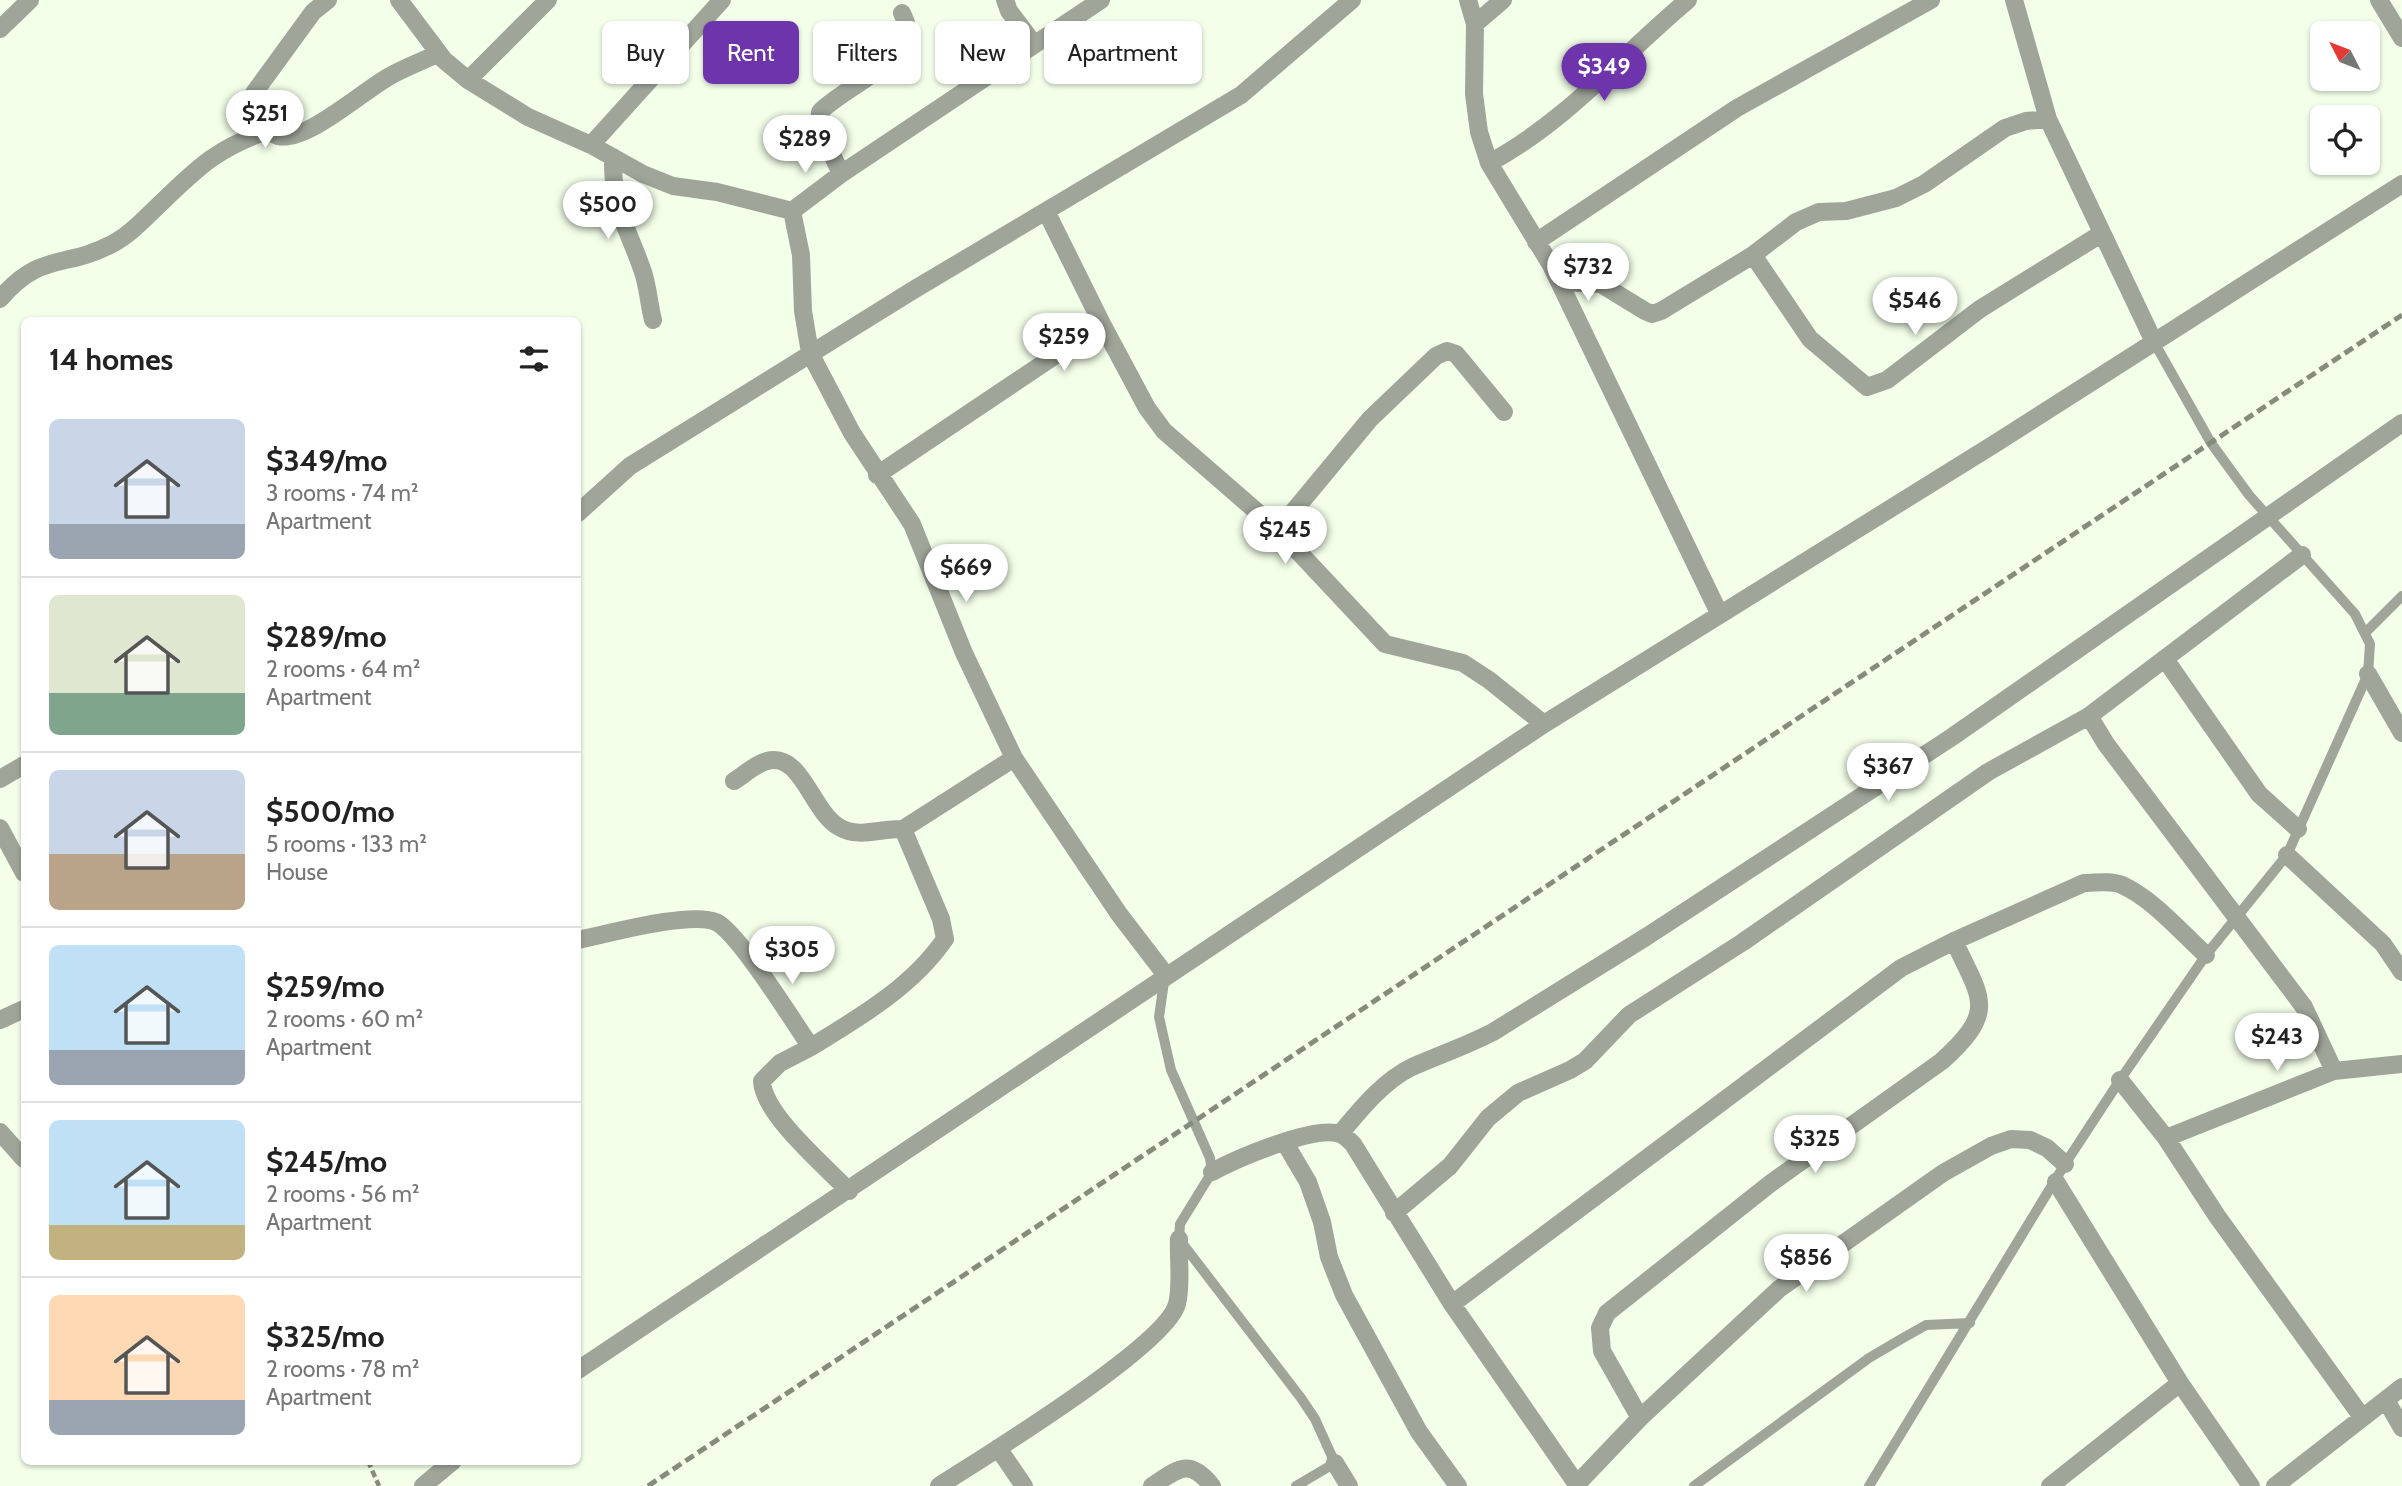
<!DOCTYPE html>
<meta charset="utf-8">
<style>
body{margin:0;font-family:Cabin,sans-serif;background:#f2f2f2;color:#222;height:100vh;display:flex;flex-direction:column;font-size:26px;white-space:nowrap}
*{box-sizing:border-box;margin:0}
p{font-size:23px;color:#767676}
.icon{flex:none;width:38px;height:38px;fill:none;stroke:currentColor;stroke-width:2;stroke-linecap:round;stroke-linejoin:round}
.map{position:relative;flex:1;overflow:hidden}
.details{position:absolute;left:21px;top:317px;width:560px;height:1148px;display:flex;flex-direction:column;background:#fff;border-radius:10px;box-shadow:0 2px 5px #0004}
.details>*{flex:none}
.top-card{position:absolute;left:602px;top:21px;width:665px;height:63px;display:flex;gap:14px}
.needle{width:46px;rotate:312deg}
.buttons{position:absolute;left:2310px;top:21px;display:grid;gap:14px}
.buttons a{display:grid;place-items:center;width:70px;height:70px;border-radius:10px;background:#fff;box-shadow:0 2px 5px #0004;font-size:35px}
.price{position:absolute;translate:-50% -60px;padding:0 16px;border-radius:24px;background:#fff;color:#222;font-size:23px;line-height:46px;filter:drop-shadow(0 2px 4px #0008)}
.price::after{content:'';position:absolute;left:50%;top:42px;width:21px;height:16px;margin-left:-10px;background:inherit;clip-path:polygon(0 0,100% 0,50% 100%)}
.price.selected{background:#6d34ab;color:#fff}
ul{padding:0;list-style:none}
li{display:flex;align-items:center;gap:21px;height:175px;padding:0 28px}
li+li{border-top:2px solid #e0e0e0}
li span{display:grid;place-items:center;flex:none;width:196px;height:140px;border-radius:10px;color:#555}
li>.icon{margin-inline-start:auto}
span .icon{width:84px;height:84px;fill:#fffc;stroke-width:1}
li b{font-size:30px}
h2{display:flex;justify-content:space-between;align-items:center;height:84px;padding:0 28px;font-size:30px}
.tag{padding:0 24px;border-radius:10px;background:#fff;box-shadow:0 2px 5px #0004;font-size:24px;line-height:63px}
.tag.selected{background:#6d34ab;color:#fff}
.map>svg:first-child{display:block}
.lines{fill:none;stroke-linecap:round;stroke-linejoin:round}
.path{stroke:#868e7e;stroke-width:4.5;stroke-dasharray:7 3.5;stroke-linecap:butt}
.service{stroke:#9fa599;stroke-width:10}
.minor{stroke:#9fa599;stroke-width:18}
.rail{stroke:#848c7c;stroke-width:5;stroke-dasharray:10 5;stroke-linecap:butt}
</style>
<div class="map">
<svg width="2402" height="1486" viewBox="0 0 2402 1486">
<rect width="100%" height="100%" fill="#f3ffe9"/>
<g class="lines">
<path class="path" d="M368 1461 379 1486"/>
<path class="service" d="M2366 632 2402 596
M1165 975 1159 1017 1171 1070 1210 1158 1212 1172 1180 1224 1179 1239 1301 1398 1315 1419 1335 1463 1296 1486
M1694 1486 1869 1358 1903 1338 1926 1325 1970 1323
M1869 1486 2065 1164 2120 1080 2206 955 2287 855 2368 674 2370 644 2355 614 2249 495 2211 443 2154 342"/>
<path class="minor" d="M328 0 313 12 254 93 252 110C258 119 267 132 278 136 306 143 364 90 390 76 406 67 423 61 439 53
M399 0 444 60 468 80 548 0
M1005 0 1009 11 1034 44
M1468 0 1475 24 1474 94 1479 132 1489 163 1551 265 1720 615
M2014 0 2048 119 2154 342
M2379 0 2402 38
M1475 24 1503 0
M0 29 30 0
M468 80 528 117 591 145 643 174 673 186 717 192 792 211
M591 145 722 0
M613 157C612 210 627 225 643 272 648 287 649 304 653 320
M1489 163C1566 122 1622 55 1688 0
M841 174 819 126 820 112C839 91 912 59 908 29 907 24 904 18 902 13
M1536 242 1737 108 1931 0
M1753 255 1810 339 1867 387 1887 380 1980 309 2101 234
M1559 282 1601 284 1645 311 1652 314 1661 311 1753 255 1796 222 1819 212 1846 211 1896 198 1924 184 2005 128 2026 121 2048 119
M0 299C41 251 65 269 112 244 131 234 145 218 161 203 199 166 219 147 270 130
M1102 324 1147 408 1164 431 1278 530 1385 644 1463 663 1489 680 1544 724
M877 475 1102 324 1046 211
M578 513 630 466 915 289 1241 95 1352 0
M1278 530 1370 419 1436 356 1447 351 1456 354 1504 412
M2302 555 2089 716 2106 744 2304 1007 2334 1071
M2165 659 2259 794 2298 829
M2368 674 2402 733
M1014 758 964 653 912 524 852 433 810 353 803 311 801 255 792 211 841 174 1101 0
M0 779 24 765
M734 781C744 775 755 764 767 761 801 751 812 812 839 827 858 839 882 828 903 829
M0 828 24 873
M2287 855 2383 944 2402 972
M578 940C608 934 690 911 716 922 738 932 794 1023 811 1047L780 1063 762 1081C763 1114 825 1166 849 1191
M0 1020 24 1009
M811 1047C860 1017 912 987 945 939L941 919 903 829 1014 758 1119 914 1165 974
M2120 1080 2166 1138 2217 1216 2362 1417
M0 1132 24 1159
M1340 1134C1360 1110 1383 1081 1412 1067 1439 1055 1466 1046 1493 1032L1646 937 1952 737 2402 423
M2166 1138 2334 1071 2402 1064
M1285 1143 1308 1182 1322 1222 1329 1257 1344 1295 1419 1432 1458 1486
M1212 1172C1236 1159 1314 1125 1340 1134 1344 1135 1350 1141 1353 1144L1452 1304 1578 1486
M2056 1182 2180 1383 2251 1486
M1394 1213 1450 1166 1488 1118 1518 1093 1570 1070 1585 1061 1629 1015 1743 942 1988 772 2089 716
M1452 1304 1901 968 1954 941 2084 883C2096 883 2111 880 2122 885 2153 899 2181 932 2206 955
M578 1370 1544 724 1996 443 2402 184
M2386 1400 2402 1428
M1640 1418 1602 1351 1600 1328 1607 1313 1771 1183 1942 1061C1997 1011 1982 1000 1954 941
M998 1448 1024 1486
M1335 1463 1349 1486
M1578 1483 1640 1418 1779 1289 1943 1173 1991 1146 2011 1139 2030 1140 2047 1148 2065 1164
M423 1486 453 1461
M939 1486C982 1458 1166 1346 1177 1304 1182 1284 1178 1259 1179 1239
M1152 1486C1178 1469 1189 1457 1212 1486
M2050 1486 2180 1383
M2275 1486 2402 1387"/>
<path class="rail" d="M648 1486 2402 315"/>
</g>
</svg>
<div class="buttons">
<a><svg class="needle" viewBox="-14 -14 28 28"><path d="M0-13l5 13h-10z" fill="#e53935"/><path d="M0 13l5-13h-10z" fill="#767676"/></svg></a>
<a><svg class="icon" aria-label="locate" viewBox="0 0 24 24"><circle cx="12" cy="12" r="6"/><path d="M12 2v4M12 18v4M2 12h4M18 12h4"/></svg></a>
</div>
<b class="price selected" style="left:1604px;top:103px">$349</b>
<b class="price" style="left:265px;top:150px">$251</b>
<b class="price" style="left:805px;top:175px">$289</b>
<b class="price" style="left:608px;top:241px">$500</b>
<b class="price" style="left:1588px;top:303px">$732</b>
<b class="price" style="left:1915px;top:337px">$546</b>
<b class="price" style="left:1064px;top:373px">$259</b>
<b class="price" style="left:1285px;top:566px">$245</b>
<b class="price" style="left:966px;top:604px">$669</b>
<b class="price" style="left:1888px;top:803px">$367</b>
<b class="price" style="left:792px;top:986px">$305</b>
<b class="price" style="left:2277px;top:1073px">$243</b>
<b class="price" style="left:1815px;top:1175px">$325</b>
<b class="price" style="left:1806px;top:1294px">$856</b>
<div class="top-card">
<a class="tag">Buy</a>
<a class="tag selected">Rent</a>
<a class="tag">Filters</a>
<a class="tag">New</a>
<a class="tag">Apartment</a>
</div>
<section class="details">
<h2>14 homes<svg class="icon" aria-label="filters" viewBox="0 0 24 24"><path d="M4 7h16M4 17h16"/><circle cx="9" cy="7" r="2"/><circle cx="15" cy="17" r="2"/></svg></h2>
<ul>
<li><span style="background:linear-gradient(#c9d6e8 75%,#9aa5b1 0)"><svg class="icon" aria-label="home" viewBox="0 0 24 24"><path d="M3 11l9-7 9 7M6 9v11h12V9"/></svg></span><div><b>$349/mo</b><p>3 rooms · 74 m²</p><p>Apartment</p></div></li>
<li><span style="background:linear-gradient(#dfe7d0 70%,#7fa58c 0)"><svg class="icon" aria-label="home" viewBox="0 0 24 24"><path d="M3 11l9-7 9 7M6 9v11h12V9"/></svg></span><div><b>$289/mo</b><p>2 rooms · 64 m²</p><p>Apartment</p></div></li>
<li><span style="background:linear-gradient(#c9d6e8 60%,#b9a48a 0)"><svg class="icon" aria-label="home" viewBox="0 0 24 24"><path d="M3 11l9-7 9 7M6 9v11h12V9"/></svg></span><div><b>$500/mo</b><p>5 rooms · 133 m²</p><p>House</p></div></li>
<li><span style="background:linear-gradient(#bfe0f5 75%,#9aa5b1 0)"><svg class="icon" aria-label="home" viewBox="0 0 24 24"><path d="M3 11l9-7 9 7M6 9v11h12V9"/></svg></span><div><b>$259/mo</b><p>2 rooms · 60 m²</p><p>Apartment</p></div></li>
<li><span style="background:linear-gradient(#bfe0f5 75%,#c2b280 0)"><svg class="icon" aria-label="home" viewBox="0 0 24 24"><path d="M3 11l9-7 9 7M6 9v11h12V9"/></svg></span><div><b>$245/mo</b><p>2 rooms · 56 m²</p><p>Apartment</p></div></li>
<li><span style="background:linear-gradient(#ffd9b3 75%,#9aa5b1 0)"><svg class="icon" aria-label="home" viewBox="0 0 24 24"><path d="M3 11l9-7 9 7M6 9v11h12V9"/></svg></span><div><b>$325/mo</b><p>2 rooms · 78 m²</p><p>Apartment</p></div></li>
</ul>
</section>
</div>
